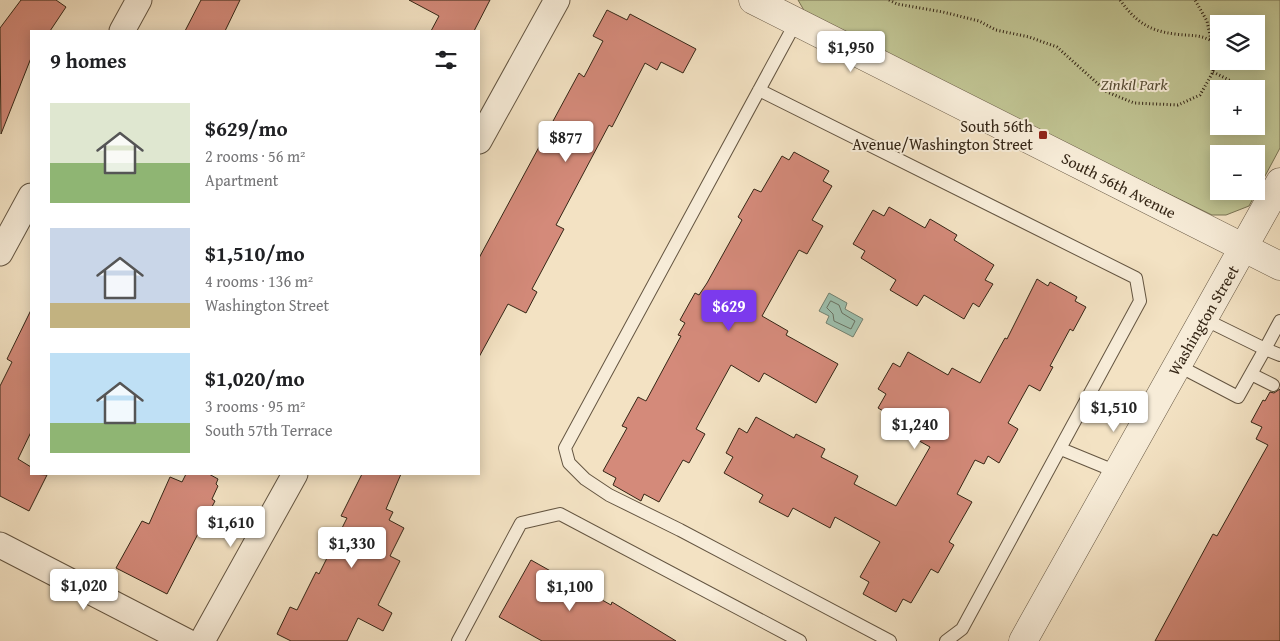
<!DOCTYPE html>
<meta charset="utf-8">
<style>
body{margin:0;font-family:"Gentium Book Plus",serif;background:#f6f6f6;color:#202124;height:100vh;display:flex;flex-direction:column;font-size:19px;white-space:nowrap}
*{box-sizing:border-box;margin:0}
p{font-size:16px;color:#757577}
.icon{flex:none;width:28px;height:28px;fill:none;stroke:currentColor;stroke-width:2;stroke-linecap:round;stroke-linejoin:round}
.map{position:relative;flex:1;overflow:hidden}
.drawer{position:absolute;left:30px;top:30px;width:450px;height:445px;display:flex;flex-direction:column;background:#fff;border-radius:0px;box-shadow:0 2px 12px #0003}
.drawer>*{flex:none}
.fabs{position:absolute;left:1210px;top:15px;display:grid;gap:10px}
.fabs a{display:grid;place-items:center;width:55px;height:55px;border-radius:0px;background:#fff;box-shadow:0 2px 12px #0003;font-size:25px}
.price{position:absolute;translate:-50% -42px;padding:0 11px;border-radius:5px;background:#fff;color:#222;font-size:16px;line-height:32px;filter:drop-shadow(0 1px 2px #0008)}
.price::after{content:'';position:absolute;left:50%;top:30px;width:15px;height:11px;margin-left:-8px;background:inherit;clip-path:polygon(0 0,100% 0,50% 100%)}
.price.active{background:#7c3aed;color:#fff}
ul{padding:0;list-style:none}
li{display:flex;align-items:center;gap:15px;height:125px;padding:0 20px}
li span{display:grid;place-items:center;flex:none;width:140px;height:100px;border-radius:0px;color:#555}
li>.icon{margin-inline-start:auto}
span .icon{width:60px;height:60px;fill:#fffc;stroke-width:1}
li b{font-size:21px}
h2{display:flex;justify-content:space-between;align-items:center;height:60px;padding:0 20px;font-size:21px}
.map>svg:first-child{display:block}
.green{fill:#bfc291;stroke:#7a7454;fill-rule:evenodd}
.water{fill:#9dbfad;stroke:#738271}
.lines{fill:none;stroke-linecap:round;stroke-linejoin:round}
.shore{stroke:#697262;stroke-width:1}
.building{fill:#d48a7a;stroke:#352616}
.service-casing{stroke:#645541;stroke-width:14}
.minor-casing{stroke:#645541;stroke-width:27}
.tertiary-casing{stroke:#645541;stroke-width:29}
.path{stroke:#352616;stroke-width:3;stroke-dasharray:1 2.5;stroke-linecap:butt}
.service{stroke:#f7ecd8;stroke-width:12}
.minor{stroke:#f7ecd8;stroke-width:25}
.tertiary{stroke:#f7ecd8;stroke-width:28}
.poi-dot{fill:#8f2418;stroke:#f7ecd8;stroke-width:2}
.labels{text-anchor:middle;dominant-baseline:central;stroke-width:4;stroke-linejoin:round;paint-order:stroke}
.park-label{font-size:16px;font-style:italic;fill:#584d35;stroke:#f7ecd8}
.poi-label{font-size:16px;fill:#352616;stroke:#f7ecd8;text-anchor:end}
.street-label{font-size:16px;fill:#352616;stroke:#f7ecd8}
</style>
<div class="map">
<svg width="1280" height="641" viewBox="0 0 1280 641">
<rect width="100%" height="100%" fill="#f3e2c3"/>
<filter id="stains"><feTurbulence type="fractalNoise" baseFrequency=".004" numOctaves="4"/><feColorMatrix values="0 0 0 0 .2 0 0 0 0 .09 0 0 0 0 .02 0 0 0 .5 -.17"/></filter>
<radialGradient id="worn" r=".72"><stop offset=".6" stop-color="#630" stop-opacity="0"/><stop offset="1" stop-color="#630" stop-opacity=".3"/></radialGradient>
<path class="green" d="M798 0H1280V148L1249 206 1226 215H1212L809 19ZM1219 24H1256V61H1219ZM1219 89H1256V126H1219ZM1219 154H1256V191H1219Z"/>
<path class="water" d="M829 293 847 303 845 309 863 319 853 337 826 323 829 316 819 311Z"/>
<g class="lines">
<path class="shore" d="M831 301 839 305 842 313 855 321 851 329 834 321 833 314 827 308Z"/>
</g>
<path class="building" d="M21 0H56L66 7 50 31H31V58L1 134 0 28Z
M201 0H240L225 31H185Z
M409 0H490L474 31H431L439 16Z
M607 10 627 20 630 14 696 49 683 73 661 62 657 70 645 63 612 127 609 125 556 225 564 229 532 289 537 292 526 313 508 304 479 357V258L579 73 584 77 603 41 593 36Z
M794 152 829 171 823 181 832 186 812 220 823 226 807 254 799 250 762 316 788 331 786 335 838 364 816 403 764 373 759 382 731 365 696 429 705 434 689 463 683 460 659 502 644 494 641 501 613 485 616 478 603 471 627 428 622 426 638 397 646 401 681 336 678 335 685 323 680 320 695 293 699 295 707 283 742 220 738 217 754 189 761 192 782 156 789 160Z
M889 207 925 228 930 219 957 235 954 240 994 265 985 280 993 284 979 307 973 303 964 319 924 295 917 306 890 290 896 280 861 258 865 251 853 244 873 210 884 216Z
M1037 279 1048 286 1050 282 1077 297 1075 301 1086 307 1073 331 1070 329 1050 366 1053 367 1040 391 1029 385 1008 423 1018 429 999 463 988 456 984 464 975 460 957 494 972 502 949 542 954 545 938 573 931 569 911 603 903 599 896 612 863 594 869 582 860 577 880 542 835 517 830 528 793 508 788 517 759 502 763 495 724 473 733 457 726 453 739 428 747 433 756 417 794 438 796 434 825 449 821 457 858 476 854 484 896 506 930 447 914 438 918 431 878 408 886 394 878 389 893 363 900 367 908 352 948 375 952 368 980 383 1005 338 1007 339Z
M31 310V432L18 459 31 467V474L47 475 29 511 0 496V386L12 362 7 359Z
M1280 389V641H1155L1213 534 1217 536 1268 445 1256 439 1262 427 1251 422 1263 400 1265 401 1270 392 1274 393Z
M186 474H209L218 479 216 484 218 486 212 499 215 501 167 594 116 568 142 521 149 524 170 477 182 482Z
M362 474H401L386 509 393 512 389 520 404 528 390 556 400 561 378 605 392 613 383 631 358 618 347 641H291L277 634 290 607 297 610 316 572 319 574 347 518 341 516Z
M531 560 611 605 612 602 676 641H542L499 617Z"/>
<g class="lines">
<defs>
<path id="service" d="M796 22 565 448 569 463 585 479 609 495 680 530 890 641
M759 90 1136 278 1140 301 962 629 946 641
M1280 321 1265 349 1280 355
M1177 365 1238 397 1265 349 1204 319
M1251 374 1273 385
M1061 449 1117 472
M458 641 521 523 560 514 800 641"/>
<path id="minor" d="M122 31 139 0
M479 141 557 0
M0 253 31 196
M0 545 186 641
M202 641 295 474"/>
<path id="tertiary" d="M753 0 1280 266
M1023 641 1280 182"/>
</defs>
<use href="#service" class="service-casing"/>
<use href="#minor" class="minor-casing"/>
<use href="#tertiary" class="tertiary-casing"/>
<path class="path" d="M889 0 897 4 943 12 979 21 996 30 1029 37 1057 47 1107 92 1134 103 1178 105 1200 95 1213 72 1214 54 1207 21 1195 0
M1120 0C1135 21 1149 31 1175 34 1188 36 1198 34 1210 40
M1213 72 1247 89"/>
<use href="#service" class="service"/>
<use href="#minor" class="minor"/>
<use href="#tertiary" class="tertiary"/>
</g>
<rect class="poi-dot" x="1038" y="130" width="10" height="10" rx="2.5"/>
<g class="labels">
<g class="park-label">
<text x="1134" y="84">Zinkil Park</text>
</g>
<g class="poi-label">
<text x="1033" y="126">South 56th<tspan x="1033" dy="18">Avenue/Washington Street</tspan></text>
</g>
<g class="street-label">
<text transform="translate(1119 185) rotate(27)">South 56th Avenue</text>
<text transform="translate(1203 320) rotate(-60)">Washington Street</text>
</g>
</g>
<rect width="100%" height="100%" filter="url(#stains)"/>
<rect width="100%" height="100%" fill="url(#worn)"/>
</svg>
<div class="fabs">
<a><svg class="icon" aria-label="layers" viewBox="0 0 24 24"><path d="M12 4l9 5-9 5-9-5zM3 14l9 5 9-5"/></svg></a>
<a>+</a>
<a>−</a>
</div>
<b class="price" style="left:851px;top:73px">$1,950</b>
<b class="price" style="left:566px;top:163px">$877</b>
<b class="price active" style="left:729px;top:332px">$629</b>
<b class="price" style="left:1114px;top:433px">$1,510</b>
<b class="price" style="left:915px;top:450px">$1,240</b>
<b class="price" style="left:231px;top:548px">$1,610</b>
<b class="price" style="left:352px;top:569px">$1,330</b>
<b class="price" style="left:84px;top:611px">$1,020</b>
<b class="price" style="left:570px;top:612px">$1,100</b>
<section class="drawer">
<h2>9 homes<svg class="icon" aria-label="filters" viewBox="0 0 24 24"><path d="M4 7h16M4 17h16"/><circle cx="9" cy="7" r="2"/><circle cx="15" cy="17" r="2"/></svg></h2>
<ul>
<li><span style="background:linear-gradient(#dfe7d0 60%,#8fb573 0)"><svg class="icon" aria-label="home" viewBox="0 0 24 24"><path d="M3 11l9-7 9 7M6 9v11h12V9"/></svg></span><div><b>$629/mo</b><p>2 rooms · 56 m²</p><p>Apartment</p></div></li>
<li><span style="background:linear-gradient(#c9d6e8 75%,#c2b280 0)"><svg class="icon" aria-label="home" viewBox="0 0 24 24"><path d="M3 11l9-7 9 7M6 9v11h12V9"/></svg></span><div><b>$1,510/mo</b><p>4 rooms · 136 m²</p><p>Washington Street</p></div></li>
<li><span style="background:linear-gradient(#bfe0f5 70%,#8fb573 0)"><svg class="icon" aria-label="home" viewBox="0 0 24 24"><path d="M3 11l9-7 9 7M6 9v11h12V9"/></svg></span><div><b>$1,020/mo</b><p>3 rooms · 95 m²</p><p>South 57th Terrace</p></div></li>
</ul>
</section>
</div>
